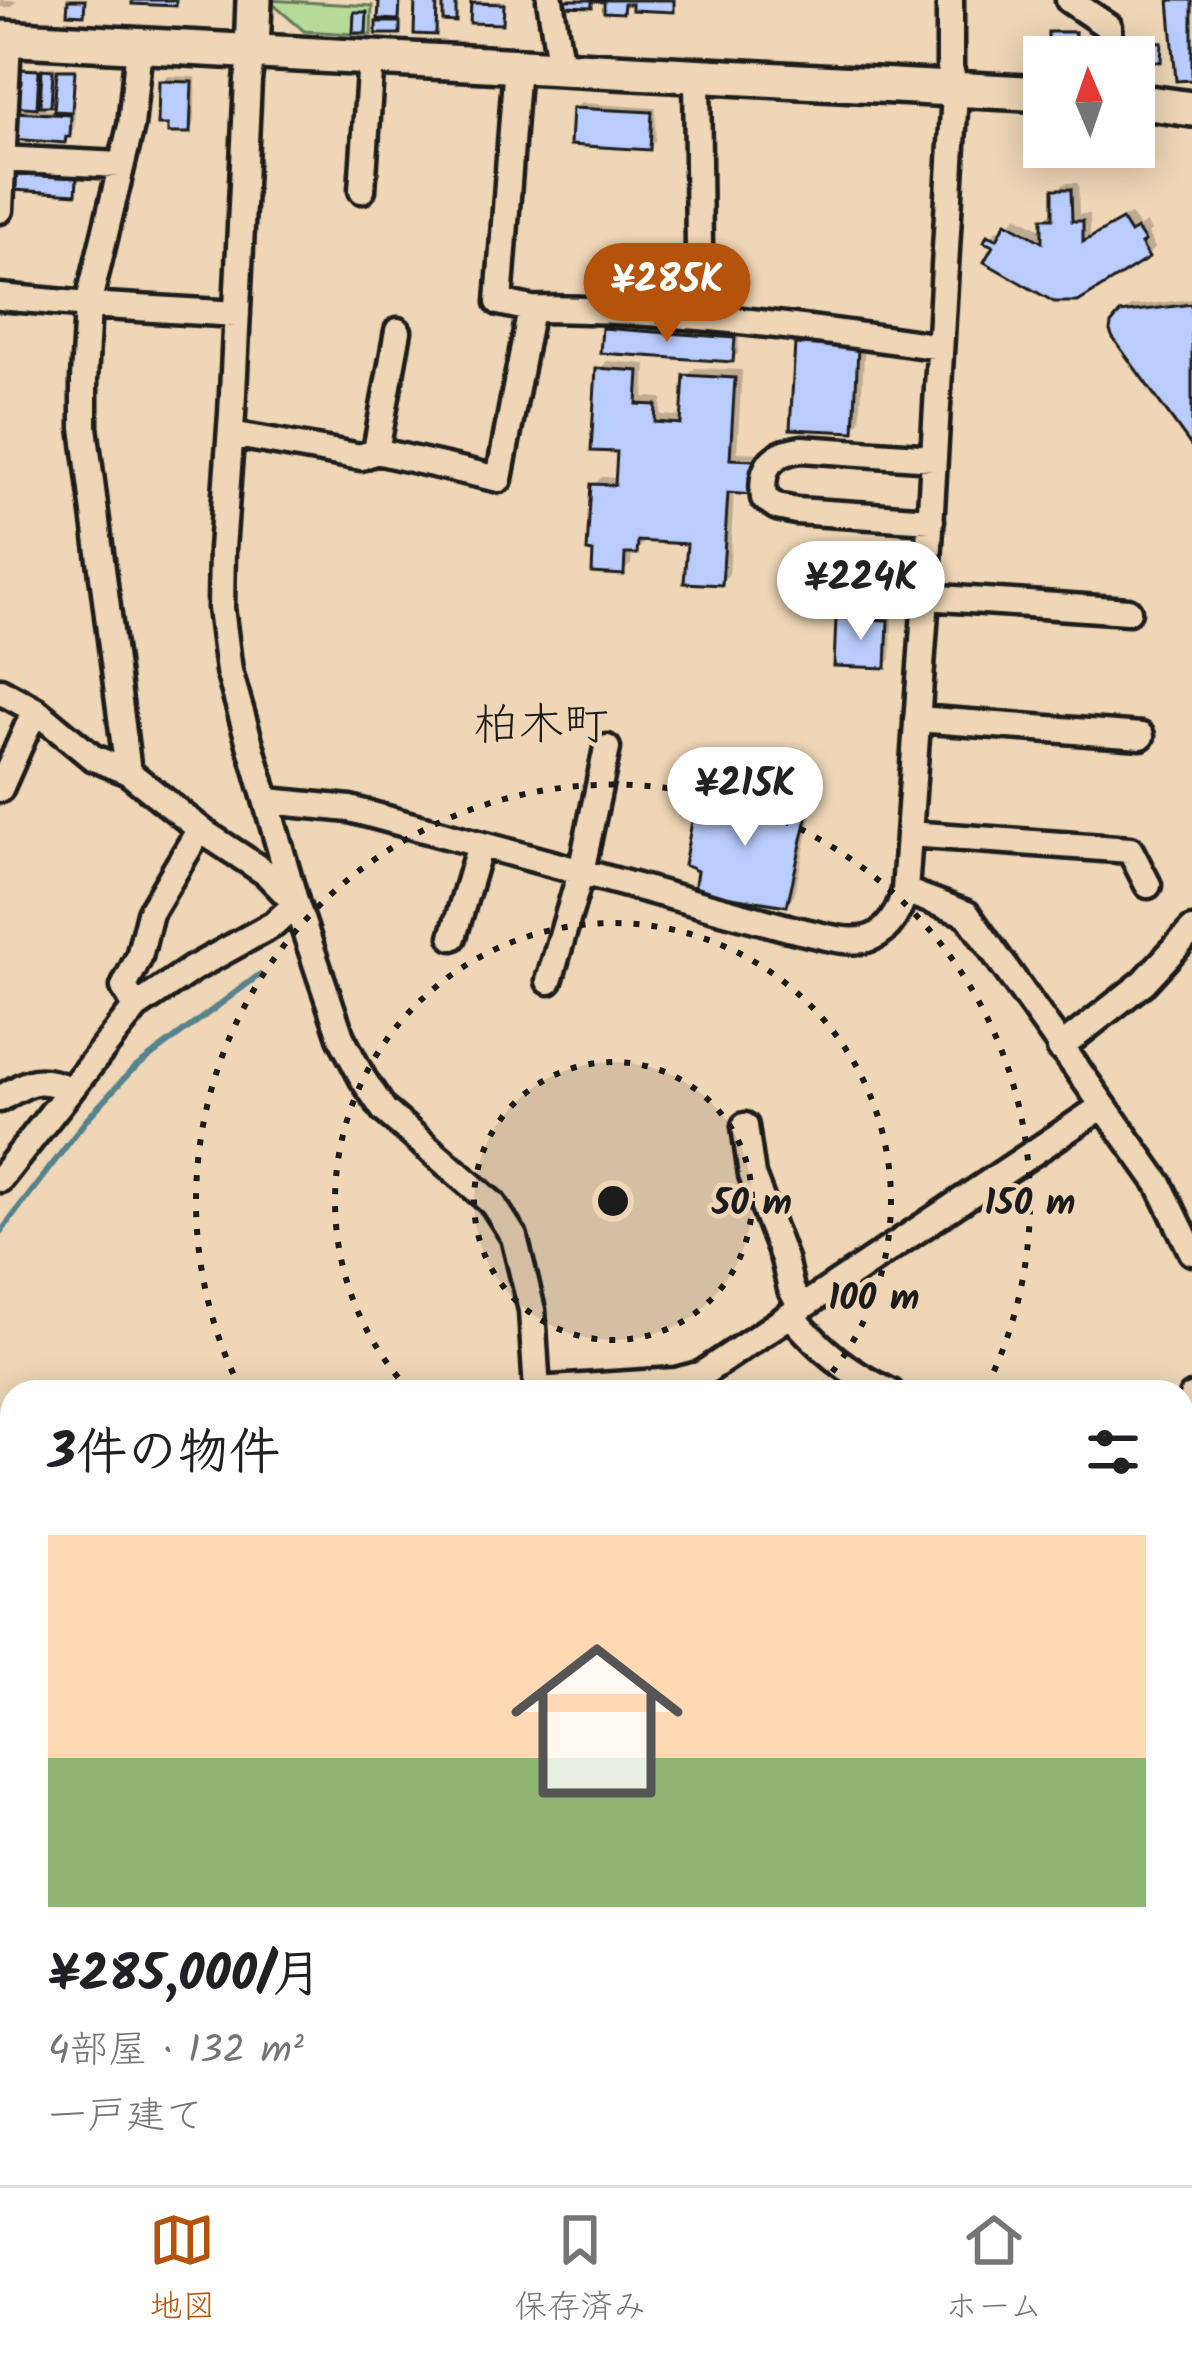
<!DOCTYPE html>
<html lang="ja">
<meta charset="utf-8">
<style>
body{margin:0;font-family:Kalam,"Klee One",sans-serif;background:#f2f2f2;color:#202124;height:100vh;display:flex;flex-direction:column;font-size:45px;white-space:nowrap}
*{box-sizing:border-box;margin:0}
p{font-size:39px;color:#757577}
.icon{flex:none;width:66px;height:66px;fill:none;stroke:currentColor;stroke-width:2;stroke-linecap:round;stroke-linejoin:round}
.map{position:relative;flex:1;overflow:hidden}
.side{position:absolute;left:0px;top:1380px;width:1194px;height:807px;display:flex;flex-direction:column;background:#fff;border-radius:36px 36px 0 0;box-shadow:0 6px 30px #0003}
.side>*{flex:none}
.needle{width:78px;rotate:358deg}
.controls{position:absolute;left:1023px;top:36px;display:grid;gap:24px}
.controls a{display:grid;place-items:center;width:132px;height:132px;border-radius:0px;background:#fff;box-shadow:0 6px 30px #0003;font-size:60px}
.price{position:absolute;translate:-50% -102px;padding:0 27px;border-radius:42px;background:#fff;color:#222;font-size:39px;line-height:78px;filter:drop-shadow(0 3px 6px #0008)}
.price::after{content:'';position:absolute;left:50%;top:72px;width:36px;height:27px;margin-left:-18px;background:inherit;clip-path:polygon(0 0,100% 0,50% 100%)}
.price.active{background:#b45309;color:#fff}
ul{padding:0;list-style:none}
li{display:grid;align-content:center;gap:24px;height:636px;padding:0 48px}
li span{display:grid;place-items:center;height:372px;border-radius:0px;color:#555}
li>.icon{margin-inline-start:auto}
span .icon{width:216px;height:216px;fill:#fffc;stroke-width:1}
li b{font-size:51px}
h2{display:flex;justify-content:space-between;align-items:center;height:144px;padding:0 48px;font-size:51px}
.menu{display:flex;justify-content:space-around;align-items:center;height:168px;border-top:3px solid #e0e0e0;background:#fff;font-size:33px;color:#757577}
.menu a{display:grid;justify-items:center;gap:6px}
.menu .active{color:#b45309}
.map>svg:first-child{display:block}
.green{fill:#b4db97;stroke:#687c5a;stroke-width:3}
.shadow{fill:#0003;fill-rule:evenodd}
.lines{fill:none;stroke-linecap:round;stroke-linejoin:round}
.stream{stroke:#55838d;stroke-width:6}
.building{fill:#baccfc;stroke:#1c1c1c;stroke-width:3}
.minor-casing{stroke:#1c1c1c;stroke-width:33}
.major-casing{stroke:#1c1c1c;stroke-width:42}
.minor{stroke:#eed6b6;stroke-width:24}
.major{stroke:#eed6b6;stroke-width:33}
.ring{fill:none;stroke:#1c1c1c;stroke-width:6;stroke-dasharray:6 12}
.labels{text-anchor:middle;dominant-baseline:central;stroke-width:9;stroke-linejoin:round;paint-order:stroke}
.quarter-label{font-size:45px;fill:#1c1c1c;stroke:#eed6b6}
.centre{fill:#1c1c1c;stroke:#eed6b6;stroke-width:6}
.ring-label{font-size:36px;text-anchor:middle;font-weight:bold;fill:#1c1c1c;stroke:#eed6b6;stroke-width:9;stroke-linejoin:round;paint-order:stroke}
</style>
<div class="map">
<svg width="1192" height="2185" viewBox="0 0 1192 2185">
<rect width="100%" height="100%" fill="#eed6b6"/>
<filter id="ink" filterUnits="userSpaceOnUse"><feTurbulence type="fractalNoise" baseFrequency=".00833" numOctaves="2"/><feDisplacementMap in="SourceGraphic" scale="24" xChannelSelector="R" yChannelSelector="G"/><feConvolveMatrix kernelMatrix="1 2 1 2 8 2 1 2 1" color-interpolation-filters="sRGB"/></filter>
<g filter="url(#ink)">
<path class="green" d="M268 0 372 6 371 35 304 31Z"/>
<path class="shadow" d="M0 0H17L11 7H0Z
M477 1H506L505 18 502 21 474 4Z
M1055 30H1077L1076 55 1082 57H1051V33Z
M1125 38 1163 40V56L1159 59 1148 58V71L1144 75 1134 74V57H1121L1122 41Z
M22 67 41 68 40 75 48 67H55V76L63 68H76L74 106 69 110 75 111 74 128 64 140 17 113 26 104 19 70ZM58 95 57 110 44 109Z
M168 76 196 77 194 125 189 130 162 82Z
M581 103 656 108 655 141 649 147 575 109Z
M21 172 79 175 78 188 75 191 18 175Z
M1065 183H1078L1079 214H1090V237L1131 214 1139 228 1146 223 1151 231 1148 234 1155 248 1147 256 997 245 990 237 998 229 1004 232 1017 216 1045 231V219L1053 211 1056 191Z
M1192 299V442L1122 315 1131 306Z
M611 324 739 333 738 354 732 359 605 329Z
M806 337 865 340 860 421 852 429 798 345Z
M607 361 646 364 644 397 662 398 661 415 685 417 687 376 695 368 742 370 737 452 762 453 760 483 734 491 729 574 721 582 690 541 645 539 644 543 636 551H632L631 564 623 572 594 485 602 477 619 478 621 449 599 370Z
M845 613 892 615 891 659 885 665 839 619Z
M708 787 814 805 794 895 786 903 700 795Z"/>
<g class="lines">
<path class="stream" d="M0 1233 87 1119 131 1071 259 975"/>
</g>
<path class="building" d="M68 0H85L84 15 67 14Z
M132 0H176V6L132 4Z
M376 0H400L399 20 378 19 379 3Z
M415 0H437L436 35 414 34Z
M443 0H456V22L443 21Z
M564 0H674V12L632 10V4H624L623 13 604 12V2L592 1V7L564 6Z
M1169 0H1192V80L1176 81Z
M471 3 504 4 503 24 470 23Z
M354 12H367L366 33H353Z
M376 22H400V34H376Z
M1048 32H1075L1074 57H1080H1048Z
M1087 39 1101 40V57L1086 56Z
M1119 40 1162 42 1161 62 1146 61 1145 78 1134 77V57H1118Z
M16 69 39 70 37 108 13 106Z
M42 69 53 70 51 106H40Z
M57 70H75L72 112 54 111Z
M159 81 192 82 190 133H168V125H158Z
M572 108 652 112 650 150 570 145Z
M14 112 71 115 70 137H66L65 143 12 139Z
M15 174 77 178 76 194 14 190Z
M1053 189H1071L1072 221H1083V242L1122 220 1130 233 1137 229 1145 241 1141 244 1149 258 1078 302H1054L984 262 993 246 984 242 987 235 997 239 1006 222 1042 242V218H1053Z
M1192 304V447L1113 338 1110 331 1111 324 1120 313Z
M602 328 735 338 733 362 600 353Z
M795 344 858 347 854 432 790 429Z
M596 368 639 371 637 404 656 405 655 422 681 424 684 375 735 378 730 459 755 460 753 495 728 493 722 585 684 583 687 544 638 541 637 554H625L624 575 592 573 593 552 587 551 591 484 615 485 617 452 591 451Z
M836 618 888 620 886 668 834 666Z
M697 794 808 813 787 906 694 891 697 871 684 865Z"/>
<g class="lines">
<defs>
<path id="minor" d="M550 0 561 68
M1069 0 1109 27V57
M252 52 248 80 232 414 222 549 221 608 229 671 296 904 341 1037 363 1079 384 1110 493 1204 514 1237 532 1310 537 1392
M517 65 499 302 531 309
M697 75 699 249
M0 159 120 165
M362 190 371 58
M0 210 8 39
M0 297 88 305 237 314
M231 434 361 457 376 451 499 479 531 309C668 309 804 327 940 347
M376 451 398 331
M931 520 796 511 777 507 764 498C760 467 771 453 802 449L934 458
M926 597 1128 611
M0 691 35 710 92 757 128 772 205 833 266 873 296 904 274 924 192 969 136 1007 0 1179
M917 719 1141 736
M128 772 84 427V380L88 305 131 126 139 46
M0 789 35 710
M268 801 350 809 788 928C843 940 885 961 905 891L926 597 954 110 955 88 950 67V0
M909 834 1130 850 1148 885
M905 891 967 914 1159 1184 1192 1252
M453 937 480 845
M549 981 581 872 607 748
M136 1007 124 987 139 957 150 913 200 829
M1060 1048 1144 982 1192 930
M0 1099C28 1082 37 1075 69 1089
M745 1126 752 1175 784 1259 791 1289 801 1308
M791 1315C820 1349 849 1374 890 1392
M537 1390 676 1381 702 1374 1103 1106
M1182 1429 1192 1397
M1182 1505 1192 1511
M1182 1621H1192
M1182 1948 1192 1927
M0 1961 12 1959
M21 2175V2185
M230 2175 234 2185
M566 2175 573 2185
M833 2185 837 2175"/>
<path id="major" d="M0 38 1044 94
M252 52 254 0
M1134 101 1192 109"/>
</defs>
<use href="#minor" class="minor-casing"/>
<use href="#major" class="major-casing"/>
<use href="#minor" class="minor"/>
<use href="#major" class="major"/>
</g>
</g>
<circle cx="613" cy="1201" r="139" fill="#1c1c1c" fill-opacity=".12"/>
<g class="ring">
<circle cx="613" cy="1201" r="139"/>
<path d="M410 1391A278 278 0 1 1 816 1391"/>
<path d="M241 1390A417 417 0 1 1 985 1390"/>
</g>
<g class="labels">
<g class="quarter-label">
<text x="541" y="727">柏木町</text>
</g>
</g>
<circle cx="613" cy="1201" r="18" class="centre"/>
<g class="ring-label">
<text x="752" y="1214">50 m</text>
<text x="1030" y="1214">150 m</text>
<text x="874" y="1309">100 m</text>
</g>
</svg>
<div class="controls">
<a><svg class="needle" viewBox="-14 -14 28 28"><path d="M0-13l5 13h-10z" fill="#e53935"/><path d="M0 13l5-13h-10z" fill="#757577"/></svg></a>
</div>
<b class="price active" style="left:667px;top:345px">¥285K</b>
<b class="price" style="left:861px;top:643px">¥224K</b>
<b class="price" style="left:745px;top:849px">¥215K</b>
<section class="side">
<h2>3件の物件<svg class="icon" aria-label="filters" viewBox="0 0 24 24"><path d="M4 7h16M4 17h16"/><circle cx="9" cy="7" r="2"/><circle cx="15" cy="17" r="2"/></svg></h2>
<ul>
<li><span style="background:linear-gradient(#ffd9b3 60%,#8fb573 0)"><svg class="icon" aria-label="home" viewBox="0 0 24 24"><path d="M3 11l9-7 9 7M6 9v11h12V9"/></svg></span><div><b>¥285,000/月</b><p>4部屋 · 132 m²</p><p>一戸建て</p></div></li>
</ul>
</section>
</div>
<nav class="menu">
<a class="active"><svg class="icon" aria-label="map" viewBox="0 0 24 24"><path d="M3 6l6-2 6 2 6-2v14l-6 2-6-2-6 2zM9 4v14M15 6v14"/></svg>地図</a>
<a><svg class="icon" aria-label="saved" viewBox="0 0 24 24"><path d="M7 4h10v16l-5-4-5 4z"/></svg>保存済み</a>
<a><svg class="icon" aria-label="home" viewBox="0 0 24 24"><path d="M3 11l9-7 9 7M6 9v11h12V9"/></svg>ホーム</a>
</nav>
